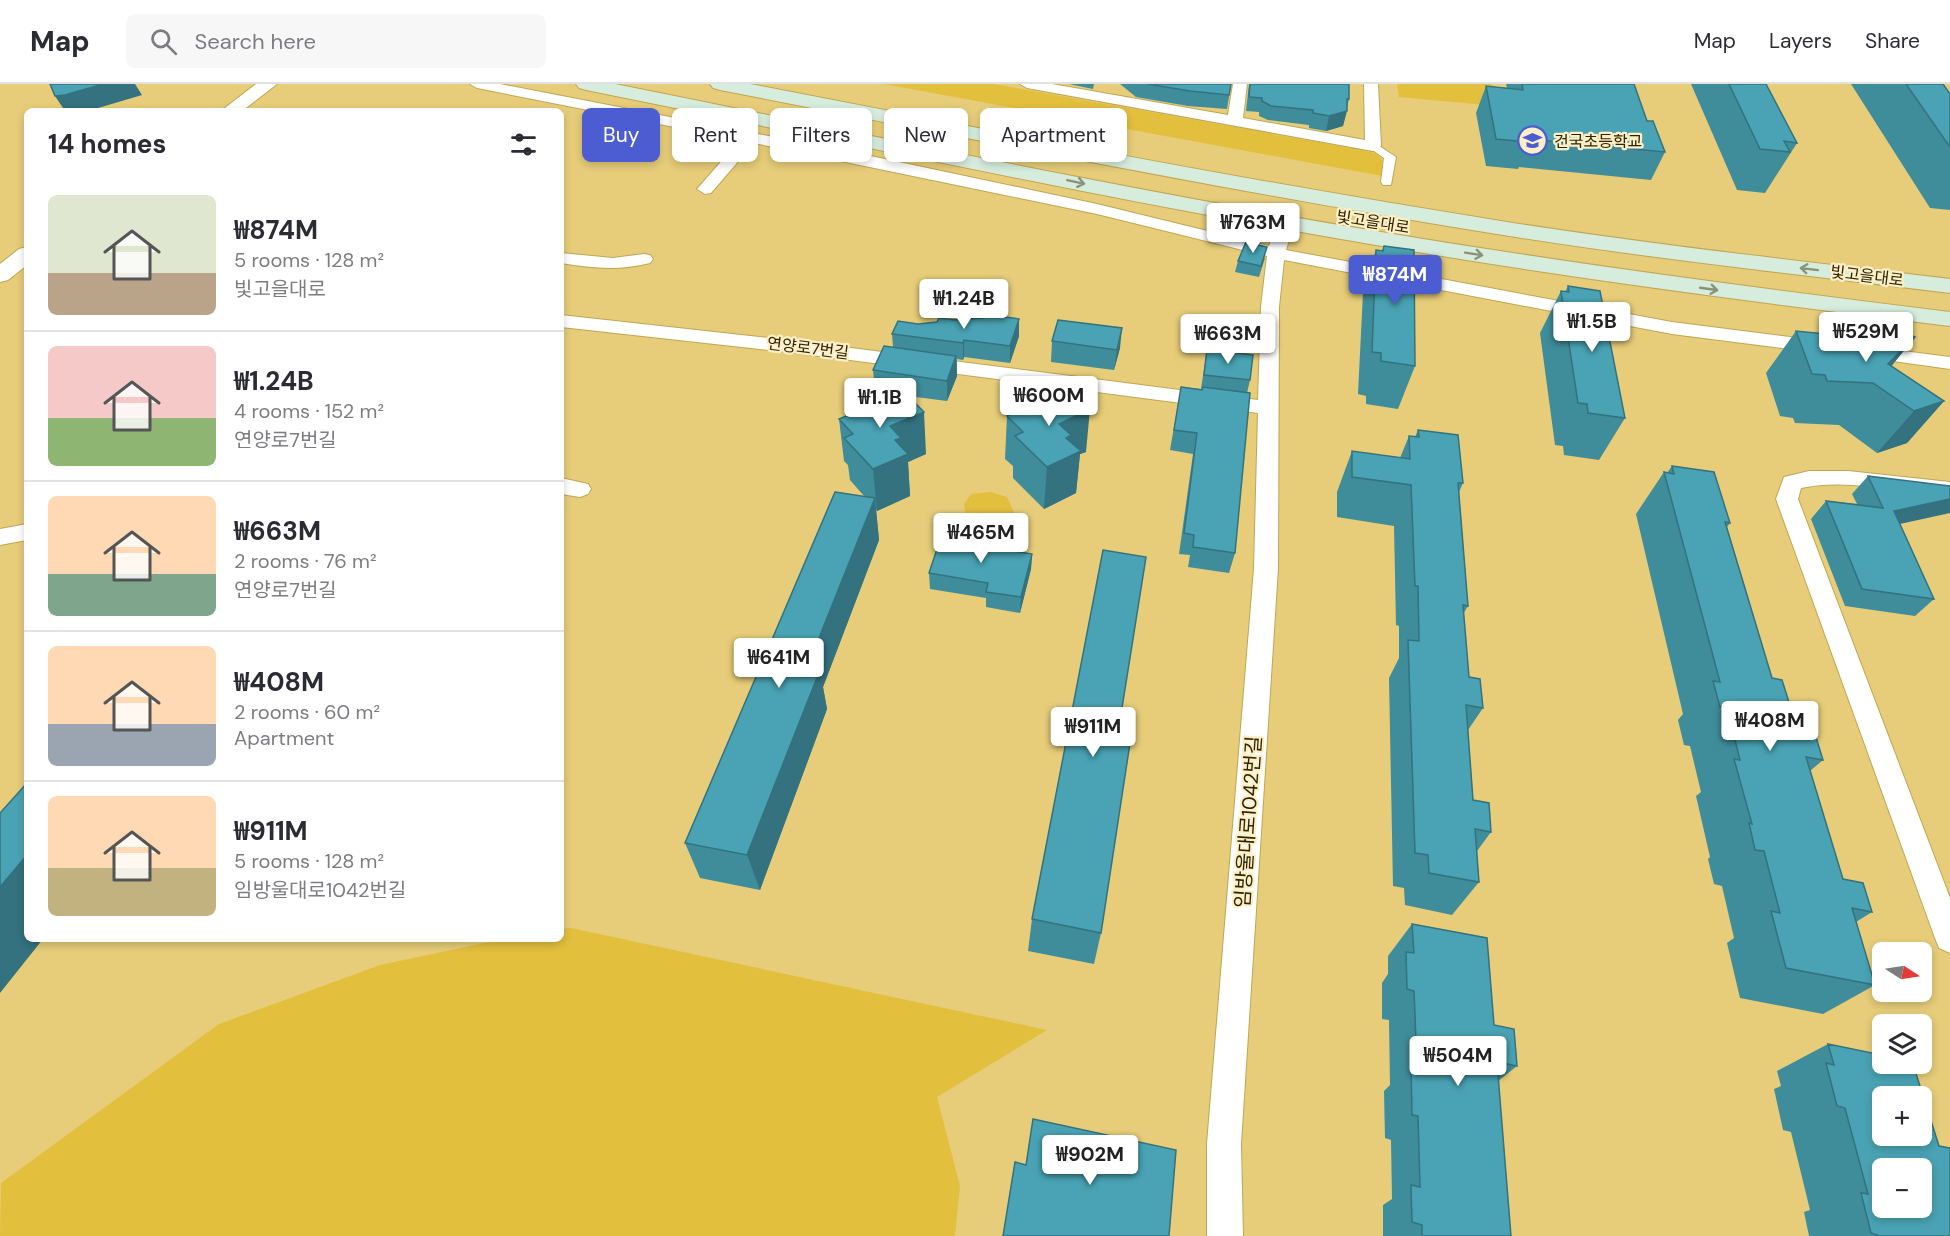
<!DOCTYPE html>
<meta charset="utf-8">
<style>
body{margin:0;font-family:"DM Sans","Noto Sans KR",sans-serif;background:#f7f7f7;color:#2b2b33;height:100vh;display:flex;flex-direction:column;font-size:22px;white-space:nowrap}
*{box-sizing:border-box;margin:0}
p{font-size:20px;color:#7c7c81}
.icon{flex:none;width:33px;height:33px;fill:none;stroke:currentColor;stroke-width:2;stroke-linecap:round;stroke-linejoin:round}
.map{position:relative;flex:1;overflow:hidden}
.drawer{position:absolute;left:24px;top:24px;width:540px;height:834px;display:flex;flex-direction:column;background:#fff;border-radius:9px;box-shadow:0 3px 9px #0003}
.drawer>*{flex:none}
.guide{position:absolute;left:582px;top:24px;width:570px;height:54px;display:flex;gap:12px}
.needle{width:39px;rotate:102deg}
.tools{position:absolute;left:1872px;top:858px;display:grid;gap:12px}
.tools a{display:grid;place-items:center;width:60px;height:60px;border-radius:9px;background:#fff;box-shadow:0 3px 9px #0003;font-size:30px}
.price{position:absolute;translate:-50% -51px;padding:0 14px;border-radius:6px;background:#fff;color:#222;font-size:20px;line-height:39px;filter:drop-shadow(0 2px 3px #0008)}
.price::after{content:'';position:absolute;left:50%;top:36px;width:18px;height:14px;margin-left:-9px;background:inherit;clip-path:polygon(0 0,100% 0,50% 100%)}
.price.active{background:#4c5cd1;color:#fff}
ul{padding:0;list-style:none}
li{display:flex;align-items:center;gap:18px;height:150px;padding:0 24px}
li+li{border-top:2px solid #e1e1e2}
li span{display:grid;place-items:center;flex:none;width:168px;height:120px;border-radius:9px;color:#555}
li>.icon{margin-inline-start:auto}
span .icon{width:72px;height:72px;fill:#fffc;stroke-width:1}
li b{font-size:26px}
h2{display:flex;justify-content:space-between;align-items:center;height:72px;padding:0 24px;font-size:26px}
.tag{padding:0 21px;border-radius:9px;background:#fff;box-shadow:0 3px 9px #0003;font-size:21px;line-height:54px}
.tag.active{background:#4c5cd1;color:#fff}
header{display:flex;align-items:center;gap:36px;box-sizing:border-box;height:84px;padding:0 30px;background:#fff;border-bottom:2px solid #e1e1e2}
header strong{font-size:28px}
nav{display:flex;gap:33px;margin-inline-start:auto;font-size:21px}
.search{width:420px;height:54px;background:#f7f7f7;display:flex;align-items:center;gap:15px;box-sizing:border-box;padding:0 21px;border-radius:9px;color:#7c7c81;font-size:22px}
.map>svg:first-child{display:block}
.green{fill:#e3bf3e}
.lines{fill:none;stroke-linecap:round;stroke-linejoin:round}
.pedestrian-casing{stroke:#c0a652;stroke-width:2}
.minor-casing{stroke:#c0a652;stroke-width:2}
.tertiary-casing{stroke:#c0a652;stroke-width:2}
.secondary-casing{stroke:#c0a652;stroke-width:2}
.pedestrian{fill:#fff;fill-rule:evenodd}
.minor{fill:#fff;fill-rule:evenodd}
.tertiary{fill:#fff;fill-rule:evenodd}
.secondary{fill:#d6eddd;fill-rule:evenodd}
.wall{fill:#3f8c9b}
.shaded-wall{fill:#33727e}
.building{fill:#49a3b4;stroke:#33727e;stroke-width:1.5;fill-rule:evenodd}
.oneway{stroke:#8a937a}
.labels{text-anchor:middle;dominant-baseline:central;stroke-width:4.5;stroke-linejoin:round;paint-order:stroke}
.far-poi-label{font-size:16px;fill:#2e2400;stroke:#fcefc7;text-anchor:start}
.far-street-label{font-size:16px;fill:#2e2400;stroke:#fcefc7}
.street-label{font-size:20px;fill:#2e2400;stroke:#fcefc7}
</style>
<header>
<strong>Map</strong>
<div class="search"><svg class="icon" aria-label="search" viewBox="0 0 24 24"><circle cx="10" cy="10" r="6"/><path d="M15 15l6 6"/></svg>Search here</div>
<nav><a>Map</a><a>Layers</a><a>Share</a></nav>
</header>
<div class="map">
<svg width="1950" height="1152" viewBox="0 0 1950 1152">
<rect width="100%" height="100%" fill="#e7cd79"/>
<path class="green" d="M884 0H994L1357 65 1375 69 1382 75V92Z
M1397 0H1492L1496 22 1399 13Z
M991 408 1007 413 1016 433 982 453 966 433 964 420 971 410Z
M571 844 1047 946 937 1013 960 1102 955 1152H0L1 1099 219 940 380 881 504 855H561V845Z"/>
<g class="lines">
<defs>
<path id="pedestrian" d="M1373 58 1396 73 1391 101H1383L1381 98 1384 74 1367 62Z"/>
<path id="minor" d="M470 0H500L861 70 1097 120 1269 162 1279 135H1291L1294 139 1286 166 1672 238 1822 257 1829 259 1832 263 1829 267 1822 269 1672 250 1284 176 1279 223 1278 484 1241 1060 1243 1152H1207V1060L1254 484 1258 329 796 269 561 243V231L796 257 1258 316 1261 223 1267 172 1097 130 754 59 711 109 705 110 697 105 740 56 477 4Z
M1020 0H1052L1228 31 1233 0H1247L1243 34 1365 56 1364 0H1378L1381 62 1373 67 1027 4Z
M561 169 613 174 644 170 650 171 653 175 650 179C619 187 592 184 561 179Z
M1864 262 1950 273V285L1857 272 1854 268 1857 264Z
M1809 387H1848L1950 398V414C1902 408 1849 394 1801 404L1798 415 1950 814V869L1939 864 1935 854 1776 415 1784 393Z
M561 394 588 400 591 405 588 410 580 413 561 410Z
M27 440V456L0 461V445Z"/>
<path id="tertiary" d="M256 0H277L242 27H221Z
M27 163V181L8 196 0 198V180L19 165Z"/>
<path id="secondary" d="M576 0H615C864 50 1113 103 1363 145 1558 178 1754 204 1950 228V242C1754 218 1559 193 1364 159 1104 115 845 58 586 6L579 4Z
M710 0H750C1002 49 1254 98 1507 138 1654 161 1802 177 1950 195V209C1803 191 1655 175 1509 152 1245 110 982 57 720 6L713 4Z"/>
</defs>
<use href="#pedestrian" class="pedestrian-casing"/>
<use href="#minor" class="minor-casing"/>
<use href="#tertiary" class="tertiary-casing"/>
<use href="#secondary" class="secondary-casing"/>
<use href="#pedestrian" class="pedestrian"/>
<use href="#minor" class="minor"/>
<use href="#tertiary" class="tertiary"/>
<use href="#secondary" class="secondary"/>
</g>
<path class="wall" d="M1069 0H1094L1093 5Z
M1120 0H1231L1227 25 1188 22 1136 13Z
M1249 0H1349V15L1343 42 1326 47 1309 44V41L1268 36 1259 32V28L1246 27Z
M1506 0H1634L1647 37 1665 68 1651 96 1519 83 1518 85 1486 82 1476 29 1486 2 1507 4Z
M1691 0H1766L1797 59 1765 109 1737 106Z
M1851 0H1943L1950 10V126L1930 124Z
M1384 162 1415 282 1398 325 1366 320V312L1358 310 1363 208 1376 166 1382 167Z
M1265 174 1259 193 1235 188 1238 177Z
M1568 202 1625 334 1599 376 1564 371 1563 362 1555 361 1540 249 1561 207 1565 208Z
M1019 235V252L1010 279 964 273 963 276 957 275V292L947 317 908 312 926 370 908 378 910 412 877 427 876 426 879 456 823 603 827 625 760 806 700 794 685 759 864 412 850 396 848 381 844 377 839 335 898 310 875 307 873 286 893 263 892 250 918 240 955 236Z
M1796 247 1857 253 1882 249 1915 253 1891 282 1944 317 1907 359 1877 369 1839 341 1795 339 1793 334 1780 332 1766 289Z
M1052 257 1120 264 1114 286 1051 278Z
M1207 265 1250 296 1247 309 1235 469 1229 489 1188 483 1190 471 1179 470 1193 370 1170 366 1181 303 1201 305Z
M1007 332 1086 368 1080 370 1076 409 1044 425 1013 394V382L1005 375Z
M1418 346 1463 399 1459 408 1468 522 1463 530 1469 593 1483 624 1468 646 1473 716 1491 748 1477 767 1479 798 1452 831 1405 821 1404 804 1393 802 1389 594 1399 574V542L1396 541 1394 442 1337 433V408L1352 367 1400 374 1409 352 1415 353Z
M1672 382 1730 439 1727 443 1772 594 1798 647 1823 676 1810 687 1843 795 1872 828 1856 838 1875 901 1823 930 1740 914 1727 859 1734 854 1722 802 1714 800 1708 775 1710 773 1696 712 1701 708 1690 662 1684 661 1678 636 1683 630 1636 430 1664 388 1667 389Z
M1868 392 1899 440 1934 515 1915 532 1845 522 1811 435 1826 417 1857 420 1852 410Z
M981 453V462L1032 470 1031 485 1020 529 986 523V514L930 505 929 489Z
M1119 643 1101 849 1094 880 1028 867 1032 835Z
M1412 840 1494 941 1517 982 1498 997 1511 1152H1383V1121L1392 1115 1391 1056 1385 1054 1384 1007 1390 1001 1389 936 1382 935V899L1388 890V872Z
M1828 960 1950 1152H1809L1804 1128 1810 1126 1791 1048 1783 1046 1774 1005 1781 1002 1777 987Z"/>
<path class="shaded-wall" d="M103 0H135L142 11 88 27H65L55 12Z
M1347 27 1343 42 1326 47 1329 32Z
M1019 235V252L1010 279V262Z
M1122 244 1120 264 1114 286 1117 266Z
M1915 253 1881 295 1888 280Z
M964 256V273L963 276V259Z
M956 272 957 292 947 317V297Z
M1944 317 1907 359 1877 369 1914 327Z
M1090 325 1086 368 1080 370 1076 409 1044 425 1047 383 1059 340Z
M924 328 926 370 908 378 910 412 877 427 873 385 890 342Z
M875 414 879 456 823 603 827 625 760 806 747 771 807 584Z
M1950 415V429L1877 445 1894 427Z
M1032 470 1031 485 1020 529 1021 513Z
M27 771V855H43L0 909V803Z"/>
<path class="building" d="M50 0H103L65 11 55 12Z
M1148 0H1231L1229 11 1190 7Z
M1250 0H1349V15H1347V27L1329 32 1313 29V26L1271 22 1262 17V14L1249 13Z
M1522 0H1634L1647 37H1653L1665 68 1529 55V58L1496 55 1486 2 1523 6Z
M1729 0H1766L1797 59 1784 57 1790 68 1760 65Z
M1906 0H1943L1950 10V63Z
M1246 158 1267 163 1261 182 1238 177Z
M1384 162 1414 166 1415 282 1381 277V269L1372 268 1376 166 1383 167Z
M1568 202 1600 207 1625 334 1588 329 1587 320 1578 319 1561 207 1569 208Z
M984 230 1019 235 1010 262 964 256 963 259 892 250 898 237 918 240 937 238 939 234 955 236 983 234Z
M1058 236 1122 244 1117 266 1052 257Z
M1889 242 1915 253 1888 280 1944 317 1914 327 1873 299 1827 297 1825 291 1812 290 1796 247 1857 253 1867 243 1882 249Z
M884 262 956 272 947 297 873 286Z
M1207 265 1253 271 1250 296 1204 291Z
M1181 303 1202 306 1203 303 1250 309 1235 469 1193 463 1194 451 1184 449 1197 349 1174 346Z
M1067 305 1090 325 1059 340 1071 351 1066 354 1081 367 1047 383 1015 352 1023 348 1007 332Z
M904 308 924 328 890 342 901 354 895 356 908 370 873 385 844 354 853 350 839 335Z
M1418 346 1458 351 1463 399H1458L1468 522 1463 521 1469 593 1480 595 1483 624 1466 621 1473 716 1489 719 1491 748 1475 745 1479 798 1429 789 1428 771 1415 769 1408 556 1419 557 1418 502H1415L1411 401 1352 393V367L1410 375 1409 352 1419 353Z
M1672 382 1714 388 1730 439 1725 438 1772 594 1782 596 1798 647 1815 650 1823 676 1806 673 1843 795 1863 799 1872 828 1852 824 1875 901 1786 884 1771 827 1780 829 1764 767 1755 766 1749 739 1752 740 1734 675 1740 676 1727 624 1720 623 1713 597 1720 598 1664 388 1674 390Z
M1868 392 1950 402V415L1894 427 1934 515 1862 505 1826 417 1883 424Z
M835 408 875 414 807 584 820 586 747 771 685 759Z
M943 447 981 453 978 461 1032 470 1021 513 986 508 988 499 929 489Z
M1103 466 1146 473 1119 643 1132 646 1101 849 1032 835Z
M27 699V771L0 803V729Z
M1412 840 1487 854 1494 941 1514 945 1517 982 1497 978 1511 1152H1422V1141L1412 1138 1411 1101 1420 1103 1418 1032 1412 1031 1411 981 1417 982 1414 907 1407 905 1406 868 1414 869Z
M1828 960 1882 971V980H1913L1939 1062 1950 1064V1152H1880L1871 1149 1861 1109 1868 1110 1845 1024 1837 1022 1826 979 1834 981ZM1882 1012H1922V1052H1882ZM1882 1084H1922V1124H1882Z
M1033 1035 1176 1066 1169 1152H1003L1015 1078 1026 1081Z"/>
<defs><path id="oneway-shaft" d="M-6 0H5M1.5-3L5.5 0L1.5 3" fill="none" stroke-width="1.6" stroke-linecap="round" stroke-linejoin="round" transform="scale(1.5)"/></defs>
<g class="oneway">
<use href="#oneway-shaft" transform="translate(1076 98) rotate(12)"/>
<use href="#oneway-shaft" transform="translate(1474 170) rotate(9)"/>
<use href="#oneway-shaft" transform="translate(1809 185) rotate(-173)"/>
<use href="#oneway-shaft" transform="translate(1709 205) rotate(8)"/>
</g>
<defs>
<symbol id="school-ring" viewBox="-11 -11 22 22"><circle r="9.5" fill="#fcefc7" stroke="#4c5cd1" stroke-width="1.5"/><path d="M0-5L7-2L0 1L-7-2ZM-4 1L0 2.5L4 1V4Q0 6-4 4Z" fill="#4c5cd1"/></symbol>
</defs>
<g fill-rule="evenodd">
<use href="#school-ring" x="1516" y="40" width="33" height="33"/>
</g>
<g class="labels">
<g class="far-poi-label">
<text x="1554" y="57">건국초등학교</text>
</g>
<g class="far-street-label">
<text transform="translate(1373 138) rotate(9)">빛고을대로</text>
<text transform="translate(1867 192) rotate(7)">빛고을대로</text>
<text transform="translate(808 264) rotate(7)">연양로7번길</text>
</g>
<g class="street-label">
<text transform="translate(1248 738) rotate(-86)">임방울대로1042번길</text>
</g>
</g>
</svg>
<div class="tools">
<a><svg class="needle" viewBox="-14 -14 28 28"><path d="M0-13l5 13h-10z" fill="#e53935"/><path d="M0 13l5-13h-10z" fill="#7c7c81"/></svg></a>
<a><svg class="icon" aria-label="layers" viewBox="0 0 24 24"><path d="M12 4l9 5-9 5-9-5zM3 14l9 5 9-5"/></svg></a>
<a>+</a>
<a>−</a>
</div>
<b class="price" style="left:1253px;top:170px">₩763M</b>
<b class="price active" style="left:1395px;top:222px">₩874M</b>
<b class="price" style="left:964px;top:246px">₩1.24B</b>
<b class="price" style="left:1592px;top:269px">₩1.5B</b>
<b class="price" style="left:1866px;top:279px">₩529M</b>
<b class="price" style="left:1228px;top:281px">₩663M</b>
<b class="price" style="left:1049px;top:343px">₩600M</b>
<b class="price" style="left:880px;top:345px">₩1.1B</b>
<b class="price" style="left:981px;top:480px">₩465M</b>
<b class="price" style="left:779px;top:605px">₩641M</b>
<b class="price" style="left:1770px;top:668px">₩408M</b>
<b class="price" style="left:1093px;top:674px">₩911M</b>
<b class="price" style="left:1458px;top:1003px">₩504M</b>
<b class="price" style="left:1090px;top:1102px">₩902M</b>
<div class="guide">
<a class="tag active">Buy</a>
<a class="tag">Rent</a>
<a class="tag">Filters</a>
<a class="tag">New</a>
<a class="tag">Apartment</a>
</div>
<section class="drawer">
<h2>14 homes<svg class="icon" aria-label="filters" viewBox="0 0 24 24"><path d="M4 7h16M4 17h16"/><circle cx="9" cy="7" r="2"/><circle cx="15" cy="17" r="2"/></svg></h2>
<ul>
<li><span style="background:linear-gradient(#dfe7d0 65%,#b9a48a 0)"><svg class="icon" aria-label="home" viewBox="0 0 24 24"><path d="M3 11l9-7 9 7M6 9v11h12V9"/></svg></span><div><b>₩874M</b><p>5 rooms · 128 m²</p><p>빛고을대로</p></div></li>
<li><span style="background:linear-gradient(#f6c9c9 60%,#8fb573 0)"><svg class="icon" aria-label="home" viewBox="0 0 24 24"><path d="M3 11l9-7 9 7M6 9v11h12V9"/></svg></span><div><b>₩1.24B</b><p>4 rooms · 152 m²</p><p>연양로7번길</p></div></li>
<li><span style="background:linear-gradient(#ffd9b3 65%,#7fa58c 0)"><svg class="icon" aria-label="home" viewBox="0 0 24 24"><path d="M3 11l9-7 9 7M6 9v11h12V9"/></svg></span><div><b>₩663M</b><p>2 rooms · 76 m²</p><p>연양로7번길</p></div></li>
<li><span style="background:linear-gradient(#ffd9b3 65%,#9aa5b1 0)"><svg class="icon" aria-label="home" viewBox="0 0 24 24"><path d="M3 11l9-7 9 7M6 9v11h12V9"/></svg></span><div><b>₩408M</b><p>2 rooms · 60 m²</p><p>Apartment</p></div></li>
<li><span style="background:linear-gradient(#ffd9b3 60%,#c2b280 0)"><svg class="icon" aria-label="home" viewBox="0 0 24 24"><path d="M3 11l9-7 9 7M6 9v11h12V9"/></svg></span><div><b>₩911M</b><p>5 rooms · 128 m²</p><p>임방울대로1042번길</p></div></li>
</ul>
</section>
</div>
